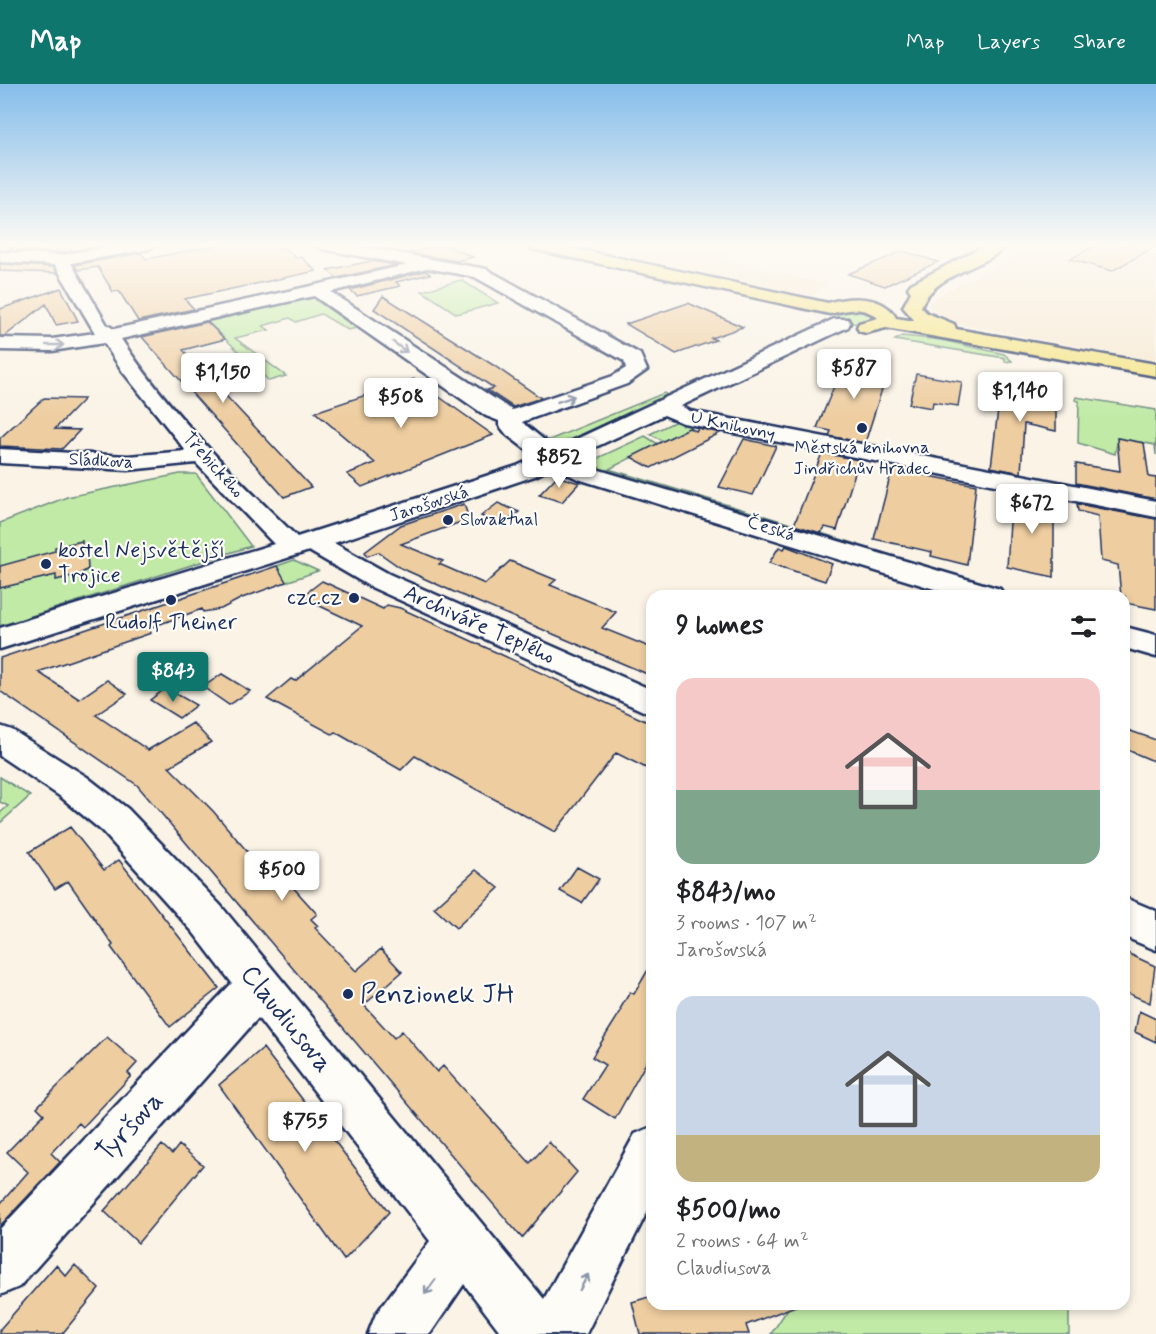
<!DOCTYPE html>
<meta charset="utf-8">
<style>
body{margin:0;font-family:Mynerve,sans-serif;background:#f6f6f6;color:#202124;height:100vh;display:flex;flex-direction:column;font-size:22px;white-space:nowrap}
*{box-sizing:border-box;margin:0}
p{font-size:20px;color:#757577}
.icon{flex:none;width:33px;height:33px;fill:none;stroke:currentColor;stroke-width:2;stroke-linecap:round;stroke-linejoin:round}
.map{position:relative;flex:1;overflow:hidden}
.panel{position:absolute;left:646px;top:506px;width:484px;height:720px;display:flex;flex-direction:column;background:#fff;border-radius:18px;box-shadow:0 3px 9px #0003}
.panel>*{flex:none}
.price{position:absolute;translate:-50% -51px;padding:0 14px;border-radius:6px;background:#fff;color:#222;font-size:20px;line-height:39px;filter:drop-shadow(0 2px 3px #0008)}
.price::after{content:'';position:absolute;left:50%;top:36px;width:18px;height:14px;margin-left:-9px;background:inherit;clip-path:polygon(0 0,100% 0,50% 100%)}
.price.on{background:#0f766e;color:#fff}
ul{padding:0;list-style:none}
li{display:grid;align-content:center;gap:12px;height:318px;padding:0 30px}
li span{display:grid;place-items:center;height:186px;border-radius:18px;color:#555}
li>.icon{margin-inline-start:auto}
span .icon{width:108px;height:108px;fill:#fffc;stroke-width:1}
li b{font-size:26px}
h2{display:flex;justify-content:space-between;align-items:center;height:72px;padding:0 30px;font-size:26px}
header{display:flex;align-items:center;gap:36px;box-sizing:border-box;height:84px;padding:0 30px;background:#0f766e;color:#fff}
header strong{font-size:28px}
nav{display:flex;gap:33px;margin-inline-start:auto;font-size:21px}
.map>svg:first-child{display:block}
.built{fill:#f6e8d1}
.green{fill:#c0eaa6;stroke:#6e8c82;stroke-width:1.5}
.building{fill:#eecda0;stroke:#1b2f5e;stroke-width:1.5}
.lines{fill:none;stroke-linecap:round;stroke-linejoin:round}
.minor-casing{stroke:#1b2f5e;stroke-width:5}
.major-casing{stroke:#1b2f5e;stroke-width:5}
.minor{fill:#fdfcf7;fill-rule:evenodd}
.major{fill:#f4e382;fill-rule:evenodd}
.oneway{stroke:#8c96aa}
.poi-dot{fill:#1b2f5e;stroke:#fdfcf7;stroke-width:2}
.labels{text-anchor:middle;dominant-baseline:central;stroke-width:4.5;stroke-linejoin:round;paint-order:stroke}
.far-street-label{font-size:18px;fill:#1b2f5e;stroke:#fdfcf7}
.far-poi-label{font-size:18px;fill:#1b2f5e;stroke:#fdfcf7}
.poi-label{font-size:22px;fill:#1b2f5e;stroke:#fdfcf7;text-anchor:start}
.street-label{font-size:22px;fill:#1b2f5e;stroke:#fdfcf7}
.near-poi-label{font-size:27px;fill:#1b2f5e;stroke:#fdfcf7;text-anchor:start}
.near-street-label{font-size:27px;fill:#1b2f5e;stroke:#fdfcf7}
</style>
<header>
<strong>Map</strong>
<nav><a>Map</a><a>Layers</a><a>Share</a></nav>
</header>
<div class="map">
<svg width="1156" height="1250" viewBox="0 0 1156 1250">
<rect width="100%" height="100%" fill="#faf3e6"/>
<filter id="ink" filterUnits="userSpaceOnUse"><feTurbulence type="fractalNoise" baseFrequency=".0167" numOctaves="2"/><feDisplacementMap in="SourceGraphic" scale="12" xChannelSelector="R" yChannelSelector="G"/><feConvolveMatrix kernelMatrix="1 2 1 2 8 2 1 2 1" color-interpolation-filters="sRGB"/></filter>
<g filter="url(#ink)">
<path class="built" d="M580 160H752L720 175 828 200 812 211 787 207Z
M954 160H1156V277L953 239 930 225 928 217 1014 172Z"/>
<path class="green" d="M461 196 498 219 457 230 422 207Z
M306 209 324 212 317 217 355 243 362 239 361 243 348 246 321 230 296 238 290 234 263 242 269 246 235 254 286 292 269 297 204 234Z
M857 223 877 232V234C866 242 845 242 836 230Z
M902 252 941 256 1004 270 1012 277 1005 278V274L895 256Z
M664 309 667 311 558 361H548L536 353 538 351 547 357Z
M1076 313 1156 326V371L1155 361 1118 354 1115 370 1078 359 1079 317 1075 316Z
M680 335 697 340 663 357 650 350Z
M645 352 658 360 609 385 857 460 848 463 591 386 593 384 589 378Z
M180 390H196L251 462 0 542V439L67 413Z
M294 476 318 487 286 498 277 482Z
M0 693 30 712 0 739V729L8 722 0 718Z
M791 1220H1069V1250H771Z"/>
<path class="building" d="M24 160H96L97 162 61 169 6 166Z
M223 160H275L280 165 285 164 296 174 301 173 316 187 185 215 194 225 138 237 119 207 113 208 98 183 78 186 75 181 141 169 146 175Z
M443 160 473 173 457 177 409 169Z
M1098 160H1156V162L1112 187 1070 175Z
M903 167 938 178 885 202 848 190Z
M372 177 396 181 337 194 327 186Z
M0 180 54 183 57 189 0 187Z
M425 187 430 190 396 198 400 202 357 212 350 206Z
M61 204 78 237 56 241 46 220 5 252H0V225Z
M383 212 493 281 541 314 513 323 487 306 494 304 374 225Z
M688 219 743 243 711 254 716 256 676 270 626 240Z
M207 238 225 255 183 266 311 403 284 413 142 253Z
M846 273 890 280 865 359 829 352 831 347 817 344Z
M916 290 962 298 958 322 933 318 932 324 909 320Z
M414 295 493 351 362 403 347 390 375 379 315 328Z
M1001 301 1056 310V347L1024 340 1021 389 991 383Z
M44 314 84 315 55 345 80 346 62 365 0 362V354Z
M689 344 696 347 698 344 720 349 651 384 631 373Z
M1117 354 1144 359 1149 393 1156 394V415L1076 399V380L1120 387Z
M744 355 776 362 753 411 719 403Z
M822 369 859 376 837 446 825 443 821 449 794 441Z
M892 385 976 401 967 481 931 472 932 468 874 455Z
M557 392 579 399 562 418 539 411Z
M1012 409 1054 417V493L1007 483Z
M498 419 519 428 501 441 481 432Z
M464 420 469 435 401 460 443 477 439 480 485 500 510 477 556 496 550 501 616 528 602 544 652 564V592L454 508 401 484 378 468 367 472 365 468 401 441Z
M1077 420 1156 435V525L1125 519V512H1121L1118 481 1101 477 1098 432 1078 427Z
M82 457V467L87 468 88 485 80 490 56 496V491L0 504V482L55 467V463Z
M786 462 832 480 825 497 769 479 779 463 784 465Z
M277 482 286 498 242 514 221 525 203 528 202 525 149 544 151 549 38 588 79 615 107 596 127 610 96 631 148 666 193 639 211 658 169 683 213 727 273 798 282 791 317 830 311 835 318 842 315 844 356 887 381 865 402 888 364 921 394 954 402 947 437 988 443 982 530 1079 549 1058 577 1088 522 1154 137 701 0 607V574Z
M322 497 383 525 387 521 400 524 652 640V687L616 669 555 748 415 672 401 686 335 648 332 650 267 615 291 595 295 597 362 542 301 513Z
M222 590 250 607 229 621 203 603Z
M166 604 196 621 179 634 150 616Z
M1125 645 1156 656V678L1125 665Z
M70 743 104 786 119 776 219 904 170 943 111 863 113 861 68 797 55 805 29 768Z
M577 783 599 795 582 819 560 807Z
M476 786 499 804 456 844 434 824Z
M1125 868 1155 882 1150 919 1125 908Z
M652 879V968L615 1035 583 1015 605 981 592 973 621 927 620 925 630 908 634 910Z
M1139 927 1156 935V958L1135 948Z
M107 953 137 979 128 989 131 992 83 1043 79 1039 51 1069 60 1078 0 1142V1120L28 1088 7 1068 44 1030 37 1023Z
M263 964 389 1128 344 1176 219 1001Z
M162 1061 172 1070 179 1061 203 1081 138 1159 104 1127Z
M56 1181 66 1192 75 1181 99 1205 62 1250H0V1245Z
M652 1212V1220L798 1221 746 1241 749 1250H640L632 1218Z"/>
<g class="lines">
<defs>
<path id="minor" d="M123 160H157L149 165 71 179 107 241 114 245 407 181 322 165 314 160H348L486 185 640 270 647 286 627 300 522 338 555 365 834 235H848L850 239 848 243 681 322 690 327 1156 417V433L683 339 664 331 572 374 596 385 1000 505 1004 512H957L578 395 553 383 535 392 334 459 389 490 652 606V631L369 502 309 467 0 565V544L274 460 196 379 128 386 0 379V365L128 372 186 367 123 288 104 259 52 267 0 266V254L52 255 95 249 55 181 0 178V168L61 171ZM427 184 475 193 624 277 626 284 613 292 512 326 331 208ZM314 212 486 332 499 337V341L507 351 536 373 517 382 297 453C234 392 170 329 121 255Z
M1125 543 1156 551V573L1125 564Z
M0 642 12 646 87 693 128 725 221 822 544 1215 635 1050 652 1043V1118L586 1250H502L464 1200 430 1250H368L376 1230 430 1157 258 934 19 1203 0 1211V1145L232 899 193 848 102 747 61 713 0 672Z
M1125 814 1156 827V866L1125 853Z"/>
<path id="major" d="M524 160H554L828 219C849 212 885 211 896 234L915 237 903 223 911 208 908 204 911 200 988 160H1008C989 183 933 189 921 223L927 229 954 240 956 245 1156 280V292L886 244 866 249 859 247 857 243 859 239 878 234C862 221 848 226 830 230L532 165Z"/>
</defs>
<use href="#minor" class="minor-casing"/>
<use href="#major" class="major-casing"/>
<use href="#minor" class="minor"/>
<use href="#major" class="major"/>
</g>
<defs><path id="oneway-shaft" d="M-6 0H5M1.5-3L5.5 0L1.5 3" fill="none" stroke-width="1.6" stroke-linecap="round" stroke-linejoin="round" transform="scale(1.5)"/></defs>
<g class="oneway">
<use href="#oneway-shaft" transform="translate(55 261)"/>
<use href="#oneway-shaft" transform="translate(400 263) rotate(36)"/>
<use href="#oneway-shaft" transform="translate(566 315) rotate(-19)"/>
<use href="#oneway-shaft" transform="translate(584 1198) rotate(-62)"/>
<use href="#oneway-shaft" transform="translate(430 1203) rotate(126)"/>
</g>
</g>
<linearGradient id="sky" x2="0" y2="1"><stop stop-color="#85bdeb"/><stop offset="0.48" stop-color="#fdfaf4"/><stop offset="1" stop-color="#fdfaf4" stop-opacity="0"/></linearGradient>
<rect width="1156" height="335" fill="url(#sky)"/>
<g class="poi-dot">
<circle cx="862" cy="344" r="6"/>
<circle cx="448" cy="436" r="6"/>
<circle cx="46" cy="480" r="6"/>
<circle cx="354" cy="514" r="6"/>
<circle cx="171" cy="516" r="6"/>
<circle cx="348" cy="910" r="6"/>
</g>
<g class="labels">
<g class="far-street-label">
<text transform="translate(733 342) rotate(12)">U Knihovny</text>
<text transform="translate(101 377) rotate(3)">Sládkova</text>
<text transform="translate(213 381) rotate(48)">Třebického</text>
<text transform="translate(429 420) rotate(-18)">Jarošovská</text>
<text transform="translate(771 445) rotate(17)">Česká</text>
</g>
<g class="far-poi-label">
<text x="862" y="364">Městská knihovna<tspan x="862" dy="21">Jindřichův Hradec</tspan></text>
<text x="460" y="436" text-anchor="start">Slovaktual</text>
</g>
<g class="poi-label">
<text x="58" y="467">kostel Nejsvětější<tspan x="58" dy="25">Trojice</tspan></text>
<text x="342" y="514" text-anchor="end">czc.cz</text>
<text x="171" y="539" text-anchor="middle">Rudolf Theiner</text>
</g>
<g class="street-label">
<text transform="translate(479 541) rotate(24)">Archiváře Teplého</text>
</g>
<g class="near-poi-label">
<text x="360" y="910">Penzionek JH</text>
</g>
<g class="near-street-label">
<text transform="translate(286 935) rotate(51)">Claudiusova</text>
<text transform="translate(130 1043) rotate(-47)">Tyršova</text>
</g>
</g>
</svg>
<b class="price" style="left:854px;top:316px">$587</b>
<b class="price" style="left:223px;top:320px">$1,150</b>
<b class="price" style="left:1020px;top:339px">$1,140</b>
<b class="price" style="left:401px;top:345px">$508</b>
<b class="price" style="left:559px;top:405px">$852</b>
<b class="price" style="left:1032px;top:451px">$672</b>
<b class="price on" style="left:173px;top:619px">$843</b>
<b class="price" style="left:282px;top:818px">$500</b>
<b class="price" style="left:305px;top:1069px">$755</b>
<section class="panel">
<h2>9 homes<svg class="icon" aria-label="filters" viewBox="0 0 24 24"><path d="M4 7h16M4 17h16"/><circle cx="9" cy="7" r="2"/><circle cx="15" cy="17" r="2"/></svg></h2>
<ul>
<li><span style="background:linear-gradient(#f6c9c9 60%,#7fa58c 0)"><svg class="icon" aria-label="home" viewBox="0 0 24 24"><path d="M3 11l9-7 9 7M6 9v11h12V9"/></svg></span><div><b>$843/mo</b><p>3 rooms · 107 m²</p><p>Jarošovská</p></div></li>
<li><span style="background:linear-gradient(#c9d6e8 75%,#c2b280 0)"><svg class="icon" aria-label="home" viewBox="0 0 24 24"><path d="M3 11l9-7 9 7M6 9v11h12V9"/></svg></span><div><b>$500/mo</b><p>2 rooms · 64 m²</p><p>Claudiusova</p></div></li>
</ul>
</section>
</div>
